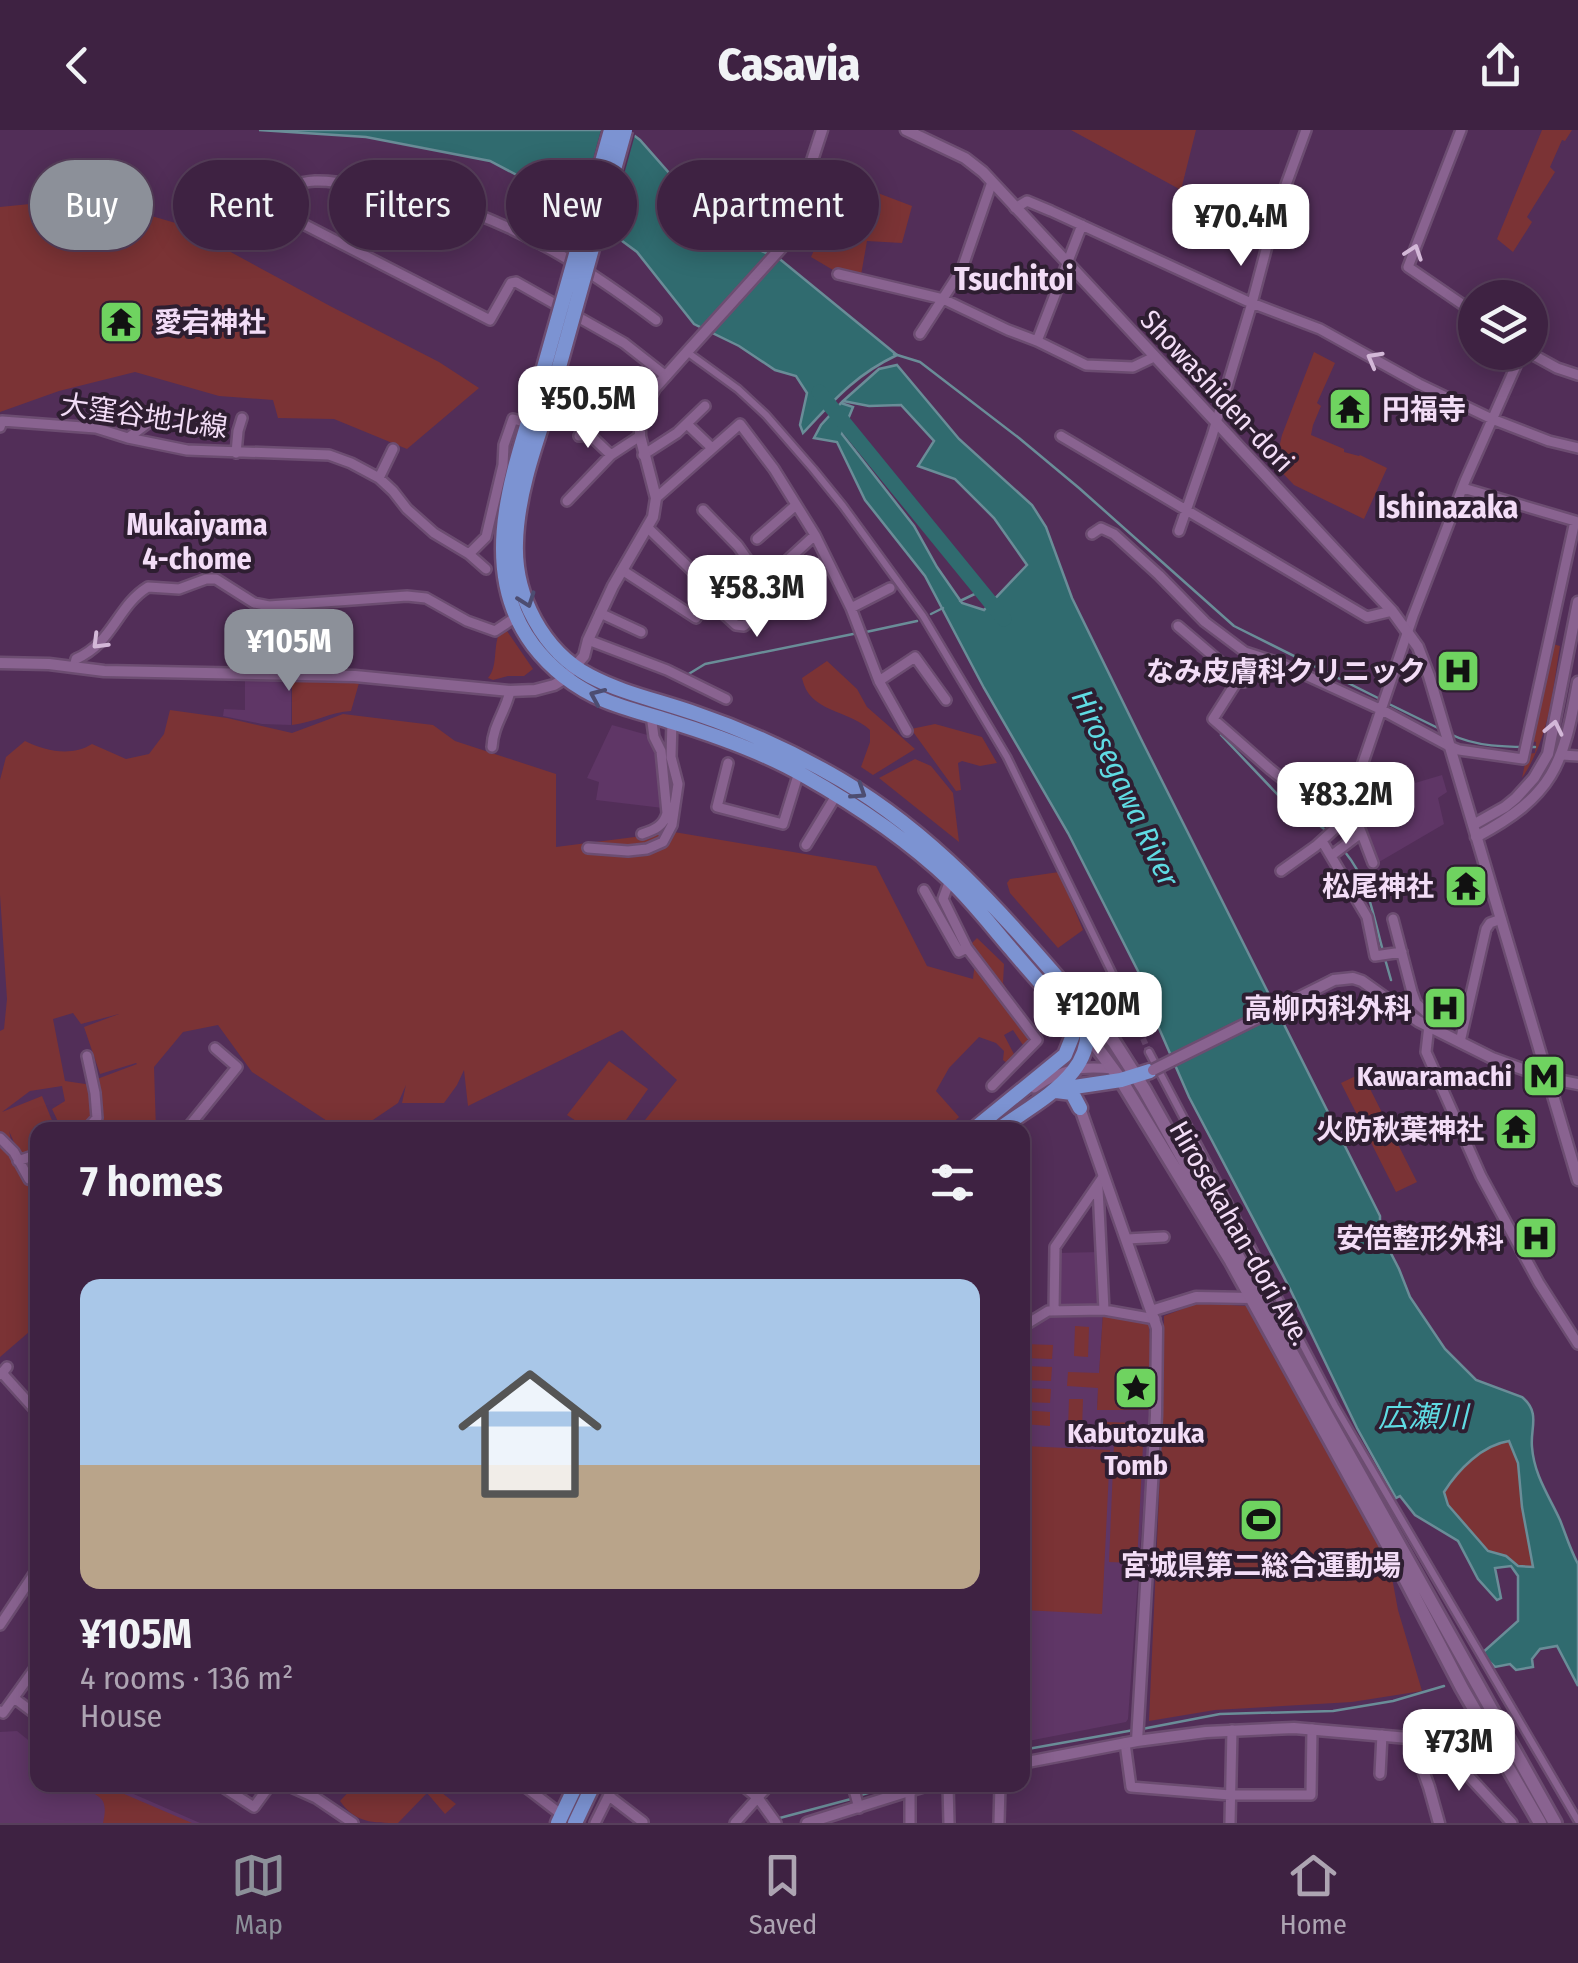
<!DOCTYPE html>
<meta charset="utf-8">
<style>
body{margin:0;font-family:"Fira Sans Condensed","Noto Sans JP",sans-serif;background:#452a49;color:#f1f3f6;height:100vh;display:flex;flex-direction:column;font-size:38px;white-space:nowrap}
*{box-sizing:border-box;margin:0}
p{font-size:32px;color:#ada4b2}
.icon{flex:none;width:55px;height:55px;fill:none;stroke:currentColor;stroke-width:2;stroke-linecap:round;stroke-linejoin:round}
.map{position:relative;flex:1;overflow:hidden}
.panel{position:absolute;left:30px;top:992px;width:1000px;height:670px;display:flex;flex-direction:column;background:#3e2242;border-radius:20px;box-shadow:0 5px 25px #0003,0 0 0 2px #573f5b}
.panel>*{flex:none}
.guide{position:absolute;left:30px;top:30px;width:1000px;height:90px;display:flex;gap:20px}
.controls{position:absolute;left:1458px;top:150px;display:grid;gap:20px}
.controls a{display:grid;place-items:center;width:90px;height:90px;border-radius:50%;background:#3e2242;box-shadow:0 5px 25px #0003,0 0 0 2px #573f5b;font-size:50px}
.price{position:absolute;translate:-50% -85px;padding:0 22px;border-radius:20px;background:#fff;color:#222;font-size:32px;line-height:65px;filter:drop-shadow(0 2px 5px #0008)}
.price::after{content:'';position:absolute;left:50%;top:60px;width:30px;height:22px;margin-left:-15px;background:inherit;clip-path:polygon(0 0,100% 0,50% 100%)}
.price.current{background:#8c9099;color:#fff}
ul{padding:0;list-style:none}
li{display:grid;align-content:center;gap:20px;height:530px;padding:0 50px}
li span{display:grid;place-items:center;height:310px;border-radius:20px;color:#555}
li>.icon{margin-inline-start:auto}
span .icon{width:180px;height:180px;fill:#fffc;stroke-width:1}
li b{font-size:42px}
h2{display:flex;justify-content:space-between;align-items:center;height:120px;padding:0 50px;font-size:42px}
.chip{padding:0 35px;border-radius:45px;background:#3e2242;box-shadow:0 5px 25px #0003,0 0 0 2px #573f5b;font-size:35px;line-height:90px}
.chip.current{background:#8c9099;color:#fff}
header{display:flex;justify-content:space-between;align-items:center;height:130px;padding:0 50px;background:#3e2242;font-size:45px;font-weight:800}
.dock{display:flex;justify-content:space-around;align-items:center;height:140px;border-top:2px solid #573f5b;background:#3e2242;font-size:28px;color:#ada4b2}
.dock a{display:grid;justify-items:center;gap:5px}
.dock .current{color:#8c9099}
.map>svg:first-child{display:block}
.built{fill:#5f3666}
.green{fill:#7b3335}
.water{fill:#306b6f;stroke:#6a8d98;stroke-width:2.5;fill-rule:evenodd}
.pier{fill:#522e58}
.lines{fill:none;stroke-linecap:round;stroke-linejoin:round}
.stream{stroke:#6a8d98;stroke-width:2.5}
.river{stroke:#306b6f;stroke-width:15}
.pedestrian-tunnel{stroke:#6a4870;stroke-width:6;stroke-dasharray:6 3;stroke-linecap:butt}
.pedestrian-casing{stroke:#6c4d71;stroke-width:11}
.minor-casing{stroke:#6c4d71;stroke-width:14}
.tertiary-casing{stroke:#6c4d71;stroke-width:15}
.secondary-casing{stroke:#6c4d71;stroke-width:18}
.trunk-casing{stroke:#6c4d71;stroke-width:19}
.pedestrian{stroke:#896390;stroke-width:6}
.minor{stroke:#896390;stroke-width:9}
.tertiary{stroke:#896390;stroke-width:10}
.secondary{stroke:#896390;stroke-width:12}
.trunk{stroke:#7c93d2;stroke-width:14}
.tertiary-bridge-casing{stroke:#6c4d71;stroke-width:15;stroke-linecap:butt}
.trunk-bridge-casing{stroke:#6c4d71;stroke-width:19;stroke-linecap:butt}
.tertiary-bridge{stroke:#896390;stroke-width:10}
.trunk-bridge{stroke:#7c93d2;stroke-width:14}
.oneway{stroke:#d3b8d8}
.oneway2{stroke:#4d4d71}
.labels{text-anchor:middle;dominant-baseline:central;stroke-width:8;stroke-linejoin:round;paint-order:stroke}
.poi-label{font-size:28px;font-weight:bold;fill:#f3ddf7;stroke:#2e1e31;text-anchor:end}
.street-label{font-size:28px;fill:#f3ddf7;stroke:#2e1e31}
.neighbourhood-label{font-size:30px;font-weight:bold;fill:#f3ddf7;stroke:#2e1e31}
.water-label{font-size:30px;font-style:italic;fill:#5fdbe3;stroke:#2e1e31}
.quarter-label{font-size:32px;font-weight:bold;fill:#f3ddf7;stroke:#2e1e31}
</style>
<header><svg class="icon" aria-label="back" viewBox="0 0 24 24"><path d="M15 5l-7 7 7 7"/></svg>Casavia<svg class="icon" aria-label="share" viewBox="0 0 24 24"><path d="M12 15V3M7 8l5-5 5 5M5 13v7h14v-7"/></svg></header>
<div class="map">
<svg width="1578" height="1693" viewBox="0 0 1578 1693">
<rect width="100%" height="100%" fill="#522e58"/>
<path class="built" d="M245 549H291V595L262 594 223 586 224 579 245 580Z
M612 595 651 606 657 621 663 678 596 670 599 652 587 648Z
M1442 645 1447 662 1438 668 1444 694 1379 732 1359 680 1358 661 1405 656Z
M1099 1122 1100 1172 1095 1176 1059 1177 1057 1123Z
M1103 1183 1097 1279 1150 1280 1128 1589 1126 1592 1023 1612V1202L1050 1185Z
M17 1601 37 1617 38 1655H113L200 1693H0V1602Z"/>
<path class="green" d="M1071 0H1196L1181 60Z
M1542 0H1572L1565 11 1562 10 1550 37 1555 42 1527 87 1532 92 1513 122 1497 109Z
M833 46 912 76 902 113 867 111 861 145 833 140 811 127 820 107 816 106Z
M90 68 179 94 330 176 439 232 479 258 407 319 334 289 278 288 273 270 219 266 135 242 59 261 0 282V77Z
M1314 222 1335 233 1317 273 1321 276 1313 295 1311 305 1344 319V322L1359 326 1360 325 1387 338 1364 389 1294 355 1275 335 1282 305Z
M507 501 533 539 524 546H508L493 550 488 548C498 537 493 518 499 504Z
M1553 514 1560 516C1552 564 1550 606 1522 648L1527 624 1535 623 1536 612 1530 611Z
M827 531 857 559 867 577 915 619 873 645 861 637 870 612V600C848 579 809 583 802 548Z
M292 549 359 553 351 581C331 582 312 593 292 595Z
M170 580 227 588 292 603 343 584 433 595 455 611 556 644V717L674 702 876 736 927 836 973 849 975 832 968 817 977 808 1004 834 1003 853 1029 895 1027 921 1013 900 1004 905 1015 926 1007 933 1003 930 1004 921 996 913 979 907 949 938 936 961 959 987 945 1000H637L677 950 622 900 468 976 464 940 457 955 444 973H402L406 955 398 973 358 1000H341L252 942 218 895 183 902 154 937 156 1000H90C107 986 99 968 97 949L137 934 136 933 100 944 84 897 119 884 81 894 73 883 53 889 65 951 92 955 95 986 79 1000H62L52 979 65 971 62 956 30 961 2 982 42 966 56 1000H38L37 1019 20 1026 9 1001 12 1014 0 1001V901L4 899 7 869 0 765V650L6 627 25 611C46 621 71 627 92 614L126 629 149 624 164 604Z
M935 594 982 607 997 633 980 636 962 631 958 633 961 660 956 661 911 599Z
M915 629 931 636 953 663 959 712 879 648Z
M1059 742 1083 800 1058 818 1010 763 1007 753 1010 749Z
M1109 851 1123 881 1118 886 1095 860Z
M609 931 648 959 619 1000H590L567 985Z
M1362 943 1417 1052 1396 1062 1341 953Z
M0 1011 24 1048 38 1075 37 1190 29 1202 0 1227Z
M1198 1173 1246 1176 1390 1437 1398 1480 1422 1561 1352 1572 1215 1580 1149 1591 1163 1277 1164 1186Z
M1103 1183 1149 1194 1151 1231 1150 1280H1097L1098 1258 1067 1256 1068 1242 1099 1243Z
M1075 1196 1089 1197 1088 1227 1074 1226Z
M1023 1214 1053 1215 1052 1229 1023 1228Z
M1023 1236 1052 1237 1051 1251 1023 1250Z
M1023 1258 1051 1259 1050 1273 1023 1272Z
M1069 1269H1083L1082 1299H1068Z
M1023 1280 1050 1282V1296L1023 1294Z
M1107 1292 1137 1293V1308L1107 1306Z
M1509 1310 1518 1333 1522 1377 1534 1437 1518 1436 1506 1426 1488 1421 1448 1375 1444 1362C1458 1340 1482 1316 1509 1310Z
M1114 1314 1143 1315 1137 1433 1109 1432Z
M1023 1316 1110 1320 1102 1484 1023 1480Z
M79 1655H103L192 1693H103C109 1666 100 1668 79 1655Z
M355 1655H432L456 1674 445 1684 427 1663 398 1693C373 1693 355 1693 340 1671Z"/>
<path class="water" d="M259 0H627L640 10 722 103 731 105 742 112 781 130 897 225C855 245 834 270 803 303L800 295 807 263 796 246 775 240 739 216 694 194 637 122 572 74 490 31 366 7Z
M897 235 959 309 1032 375 1046 397 1072 468 1142 611 1380 1086V1102L1399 1139 1410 1167 1445 1219 1476 1250 1522 1267C1541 1283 1530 1298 1532 1317 1534 1345 1549 1366 1560 1390 1566 1405 1570 1419 1578 1434V1556L1557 1516 1540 1519 1532 1529 1533 1537 1516 1540 1510 1534 1495 1537 1481 1524 1518 1491V1446L1511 1436 1495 1438 1501 1468 1497 1470 1478 1449 1458 1411 1415 1385 1400 1366 1396 1368 1357 1298 1290 1159 1189 967 1158 896 1144 853 1068 703 984 558 925 446 865 370 837 312 814 308 821 295 841 273 853 277 842 304 914 396 937 437 962 473 984 480 1027 435 994 388 955 349 918 336 934 311 901 275 869 276 843 271 879 239ZM1509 1311 1518 1333 1522 1377 1533 1437 1518 1436 1506 1426 1488 1421 1448 1375 1444 1362C1458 1340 1482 1315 1509 1311Z"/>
<path class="pier" d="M601 0 636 1 607 106 578 84Z"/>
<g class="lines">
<path class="stream" d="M894 224 920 232 1019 308 1079 358 1234 496 1380 569
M960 471 981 461
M931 484 943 478
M866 502 917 491
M687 545 705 534 858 503
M1387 573 1442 600
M1450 604C1476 617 1506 617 1535 617
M1221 605 1278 665 1327 701
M1345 722C1369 751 1373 786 1383 821
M1385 829 1391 850
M1142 1599 1220 1584 1333 1581 1393 1571 1444 1556
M1022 1620 1134 1600
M858 1666 894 1655
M776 1689 851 1669"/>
<path class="river" d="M819 262 1004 489"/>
<path class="pedestrian-tunnel" d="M1132 884 1149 922"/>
<defs>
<path id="pedestrian" d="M687 222 738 259 766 285 813 339 843 376 923 486 1007 627 1132 884
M1149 922 1335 1276 1578 1691"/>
<path id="minor" d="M1461 0 1408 137 1475 183
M1015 78 1027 71 1051 81 1249 172 1320 199 1419 254 1492 289 1549 311 1578 318
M838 144 943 169 1008 200 1037 211 1086 235 1133 237 1154 227
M656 190C587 138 519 94 434 70 414 65 393 63 373 59 336 52 303 41 272 69L274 79 490 190 511 153 516 152 624 213 666 246
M920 204 962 139 992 52
M1037 211 1082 95
M1528 222 1557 238 1578 245
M687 294 712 318
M0 297 2 291 96 298 128 308 187 320 329 325 351 333 379 348 393 361 407 379 434 403 469 424 486 439
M579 306 590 305 611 325
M1061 306 1367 487 1392 481
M128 308 152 290
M236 323 238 301 242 288
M643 325 677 303 705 276
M379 348 393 319
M656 368 740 294 774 339 815 405 851 478 879 551 907 601
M567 371 611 325 640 306
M703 380 738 416 752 436 746 441
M647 397 710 458 726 477 725 485 736 495 744 496 774 469 737 432 710 458
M1179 401 1212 306 1252 173 1276 82 1306 0
M1092 404 1101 398 1114 404 1159 445 1205 492 1245 522 1279 533 1382 580 1449 616 1459 620 1523 629 1575 391 1463 358
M757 409 796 375
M469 424 486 407 503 335 504 315 513 289 528 293
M779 438 815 405
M622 440 696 488
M851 478 890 458
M600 483 641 502
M1178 496 1239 548
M588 510 667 540 726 569
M1262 528 1244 552 1239 548 1213 589 1270 639 1340 694
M74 537 76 529C113 513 117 476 148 457L179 459 206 449H216L254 473 269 476 407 466 426 468 467 491 495 501 516 487
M879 551 915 527 946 570
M492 617C493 595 506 581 510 561
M1562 625 1578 626
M728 633 717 677 783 694 799 642
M642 704C654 700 664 696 667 683L661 621 654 607 651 585
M1322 711 1367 787 1375 826 1402 822
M806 715 837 664
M588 718 628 721 647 719 663 712 672 695 678 654 671 627 672 591
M1331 726 1361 703
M1373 733 1355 686 1354 659 1413 486 1465 351 1522 222
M1281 741 1316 716 1340 694 1355 686
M924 760 959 822 967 818 943 769 950 750
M1393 789 1412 862 1416 873 1430 886 1426 922 1481 1046 1539 1153 1578 1214
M967 818 1037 910 992 956
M1460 912 1486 799 1490 793 1501 789
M1034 958C1063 938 1080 936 1114 939
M86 1000 97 988 95 963 87 926
M186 1000 237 937 215 918
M0 1008 14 1022 29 1049 38 1046
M18 1031 38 1024
M1098 1058 1104 1180
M1127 1109 1164 1107
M1054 1181 1055 1117 1103 1047
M1022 1197 1048 1181 1104 1180 1155 1189
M7 1237 2 1243 38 1283
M0 1495 38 1438
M14 1568 38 1586
M0 1581 3 1583 38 1534
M1420 1609 1432 1611 1441 1616 1512 1693
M1125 1613 1131 1657 1230 1665H1311L1312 1599
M1380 1644 1382 1605
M220 1655 254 1677 270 1655
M287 1655 316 1668 353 1693
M523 1655 562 1685
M742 1655 758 1668 776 1693
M948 1655 949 1693
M853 1656 859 1678
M609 1666 643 1692
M595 1693 614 1655
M735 1693 769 1655
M910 1693V1660
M999 1693 1000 1655
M1230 1693 1232 1600"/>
<path id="tertiary" d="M906 0 965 28 983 42 1392 481 1418 517 1429 546 1578 1050
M0 533 49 534 104 541 355 546 510 561 535 560 554 555 564 549 584 526 588 510 613 456 653 387 656 368 640 306V293L647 273 655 258 687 222 791 107 808 43 822 0
M1473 695 1505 677 1516 668 1534 648 1548 624 1578 472
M1476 707C1554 665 1563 636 1578 552
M1334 850 1353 848 1362 851 1418 891 1492 928 1547 948 1578 954
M1080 978 1157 1198 1156 1285 1137 1611 1206 1602 1294 1598 1420 1609V1632L1429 1657 1439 1693
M1151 1181 1196 1167 1251 1168
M0 1244 2 1243
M1022 1633 1137 1611
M807 1693 928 1655"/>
<path id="secondary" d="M1083 877 1114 912 1144 959 1555 1693
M1071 889 1087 904 1121 950 1231 1131 1386 1412 1462 1558 1540 1693"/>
<path id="trunk" d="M536 266C512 346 477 440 533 515 552 540 574 557 604 570 625 579 648 584 669 591 715 605 761 621 803 645 856 675 907 709 951 751 974 773 992 797 1012 820 1031 843 1052 865 1071 889L1073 905 1065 925 973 1000
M549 273C534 318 517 366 516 413 514 466 543 521 590 546 624 564 661 571 697 584 747 601 795 623 841 650 941 709 1009 792 1083 877 1106 941 1038 970 998 1000
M1061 959 1121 950 1150 941
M1056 961 1072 963 1080 978
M558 1693 576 1655
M575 1693 593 1655"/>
</defs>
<use href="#pedestrian" class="pedestrian-casing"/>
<use href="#minor" class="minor-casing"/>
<use href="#tertiary" class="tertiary-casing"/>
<use href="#secondary" class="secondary-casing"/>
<use href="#trunk" class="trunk-casing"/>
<use href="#pedestrian" class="pedestrian"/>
<use href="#minor" class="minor"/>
<use href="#tertiary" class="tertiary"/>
<use href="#secondary" class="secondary"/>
<use href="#trunk" class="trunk"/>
<defs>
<path id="tertiary-bridge" d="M1153 940 1334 850"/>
<path id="trunk-bridge" d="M536 266 611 0
M549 273 625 0"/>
</defs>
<use href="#tertiary-bridge" class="tertiary-bridge-casing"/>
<use href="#trunk-bridge" class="trunk-bridge-casing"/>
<use href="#tertiary-bridge" class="tertiary-bridge"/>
<use href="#trunk-bridge" class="trunk-bridge"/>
</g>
<defs><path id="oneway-chevron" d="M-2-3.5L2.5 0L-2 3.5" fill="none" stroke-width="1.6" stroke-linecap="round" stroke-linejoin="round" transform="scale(2.5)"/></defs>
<g class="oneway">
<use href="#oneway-chevron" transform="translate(1414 122) rotate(-71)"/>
<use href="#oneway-chevron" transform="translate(1374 229) rotate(-151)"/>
<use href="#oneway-chevron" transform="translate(99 512) rotate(135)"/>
<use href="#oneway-chevron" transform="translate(1554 598) rotate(-78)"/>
</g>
<g class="oneway2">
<use href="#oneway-chevron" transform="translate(527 470) rotate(70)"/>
<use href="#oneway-chevron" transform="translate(597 566) rotate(-156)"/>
<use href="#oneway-chevron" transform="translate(859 662) rotate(33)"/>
</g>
<defs>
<symbol id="temple-square" viewBox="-11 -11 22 22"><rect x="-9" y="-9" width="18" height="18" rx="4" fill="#6fd360" stroke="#2e1e31"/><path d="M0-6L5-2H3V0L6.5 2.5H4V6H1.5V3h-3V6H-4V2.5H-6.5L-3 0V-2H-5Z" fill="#111"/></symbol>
<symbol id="hospital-square" viewBox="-11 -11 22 22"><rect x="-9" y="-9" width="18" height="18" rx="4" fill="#6fd360" stroke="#2e1e31"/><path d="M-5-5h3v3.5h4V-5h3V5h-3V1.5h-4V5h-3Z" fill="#111"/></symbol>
<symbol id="metro-square" viewBox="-11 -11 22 22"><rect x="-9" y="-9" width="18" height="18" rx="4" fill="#6fd360" stroke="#2e1e31"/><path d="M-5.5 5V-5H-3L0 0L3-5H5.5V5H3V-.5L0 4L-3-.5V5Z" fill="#111"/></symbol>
<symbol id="sight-square" viewBox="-11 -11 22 22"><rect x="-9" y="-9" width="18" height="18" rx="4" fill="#6fd360" stroke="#2e1e31"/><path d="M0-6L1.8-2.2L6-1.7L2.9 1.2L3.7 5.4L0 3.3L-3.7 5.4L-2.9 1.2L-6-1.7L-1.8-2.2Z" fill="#111"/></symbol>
<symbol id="stadium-square" viewBox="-11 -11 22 22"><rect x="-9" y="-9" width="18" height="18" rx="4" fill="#6fd360" stroke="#2e1e31"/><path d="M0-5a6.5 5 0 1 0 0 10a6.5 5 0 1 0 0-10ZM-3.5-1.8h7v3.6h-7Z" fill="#111"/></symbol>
</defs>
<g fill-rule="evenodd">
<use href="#temple-square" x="96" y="167" width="50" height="50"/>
<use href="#temple-square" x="1325" y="254" width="50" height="50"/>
<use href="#hospital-square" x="1433" y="516" width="50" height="50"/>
<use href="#temple-square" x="1441" y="731" width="50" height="50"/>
<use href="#hospital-square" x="1420" y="853" width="50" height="50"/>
<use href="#metro-square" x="1519" y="921" width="50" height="50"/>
<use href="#temple-square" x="1491" y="974" width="50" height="50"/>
<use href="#hospital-square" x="1511" y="1083" width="50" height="50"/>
<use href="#sight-square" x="1111" y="1233" width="50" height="50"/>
<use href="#stadium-square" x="1236" y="1365" width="50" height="50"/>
</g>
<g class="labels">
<g class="poi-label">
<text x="154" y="192" text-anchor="start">愛宕神社</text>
<text x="1382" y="279" text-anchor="start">円福寺</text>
<text x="1426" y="541">なみ皮膚科クリニック</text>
<text x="1434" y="756">松尾神社</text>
<text x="1412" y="878">高柳内科外科</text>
<text x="1512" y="946">Kawaramachi</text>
<text x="1484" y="999">火防秋葉神社</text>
<text x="1504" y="1108">安倍整形外科</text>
<text x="1136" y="1303" text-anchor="middle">Kabutozuka<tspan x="1136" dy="32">Tomb</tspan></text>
<text x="1261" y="1435" text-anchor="middle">宮城県第二総合運動場</text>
</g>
<g class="street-label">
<text transform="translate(1217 261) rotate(47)">Showashiden-dori</text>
<text transform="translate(144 286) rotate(8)">大窪谷地北線</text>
<text transform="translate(1240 1103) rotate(60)">Hirosekahan-dori Ave.</text>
</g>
<g class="neighbourhood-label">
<text x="197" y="395">Mukaiyama<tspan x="197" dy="34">4-chome</tspan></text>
</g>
<g class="water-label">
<text transform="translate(1125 658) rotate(65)">Hirosegawa River</text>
<text x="1423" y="1287">広瀬川</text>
</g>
<g class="quarter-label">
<text x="1014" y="149">Tsuchitoi</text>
<text x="1448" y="377">Ishinazaka</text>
</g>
</g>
</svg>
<div class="controls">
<a><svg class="icon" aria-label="layers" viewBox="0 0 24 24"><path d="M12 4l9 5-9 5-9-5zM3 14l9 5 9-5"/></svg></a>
</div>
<b class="price" style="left:1241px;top:139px">¥70.4M</b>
<b class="price" style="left:588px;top:321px">¥50.5M</b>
<b class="price" style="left:757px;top:510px">¥58.3M</b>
<b class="price current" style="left:289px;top:564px">¥105M</b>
<b class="price" style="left:1346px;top:717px">¥83.2M</b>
<b class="price" style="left:1098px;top:927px">¥120M</b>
<b class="price" style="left:1459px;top:1664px">¥73M</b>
<div class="guide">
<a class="chip current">Buy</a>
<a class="chip">Rent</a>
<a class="chip">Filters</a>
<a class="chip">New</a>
<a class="chip">Apartment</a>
</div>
<section class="panel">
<h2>7 homes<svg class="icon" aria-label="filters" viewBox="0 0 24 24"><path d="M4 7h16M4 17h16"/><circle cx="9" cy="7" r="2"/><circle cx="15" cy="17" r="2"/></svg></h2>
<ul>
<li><span style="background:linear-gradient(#a9c7e8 60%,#b9a48a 0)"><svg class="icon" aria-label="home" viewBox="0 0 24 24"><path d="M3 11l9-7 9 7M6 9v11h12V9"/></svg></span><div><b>¥105M</b><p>4 rooms · 136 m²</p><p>House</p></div></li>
</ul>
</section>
</div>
<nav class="dock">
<a class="current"><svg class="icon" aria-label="map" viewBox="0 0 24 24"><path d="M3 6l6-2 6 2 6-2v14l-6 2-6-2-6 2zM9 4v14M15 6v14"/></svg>Map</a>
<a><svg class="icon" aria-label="saved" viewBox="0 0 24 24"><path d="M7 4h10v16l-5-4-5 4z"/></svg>Saved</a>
<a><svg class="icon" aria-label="home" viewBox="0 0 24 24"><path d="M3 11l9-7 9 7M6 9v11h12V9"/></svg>Home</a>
</nav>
